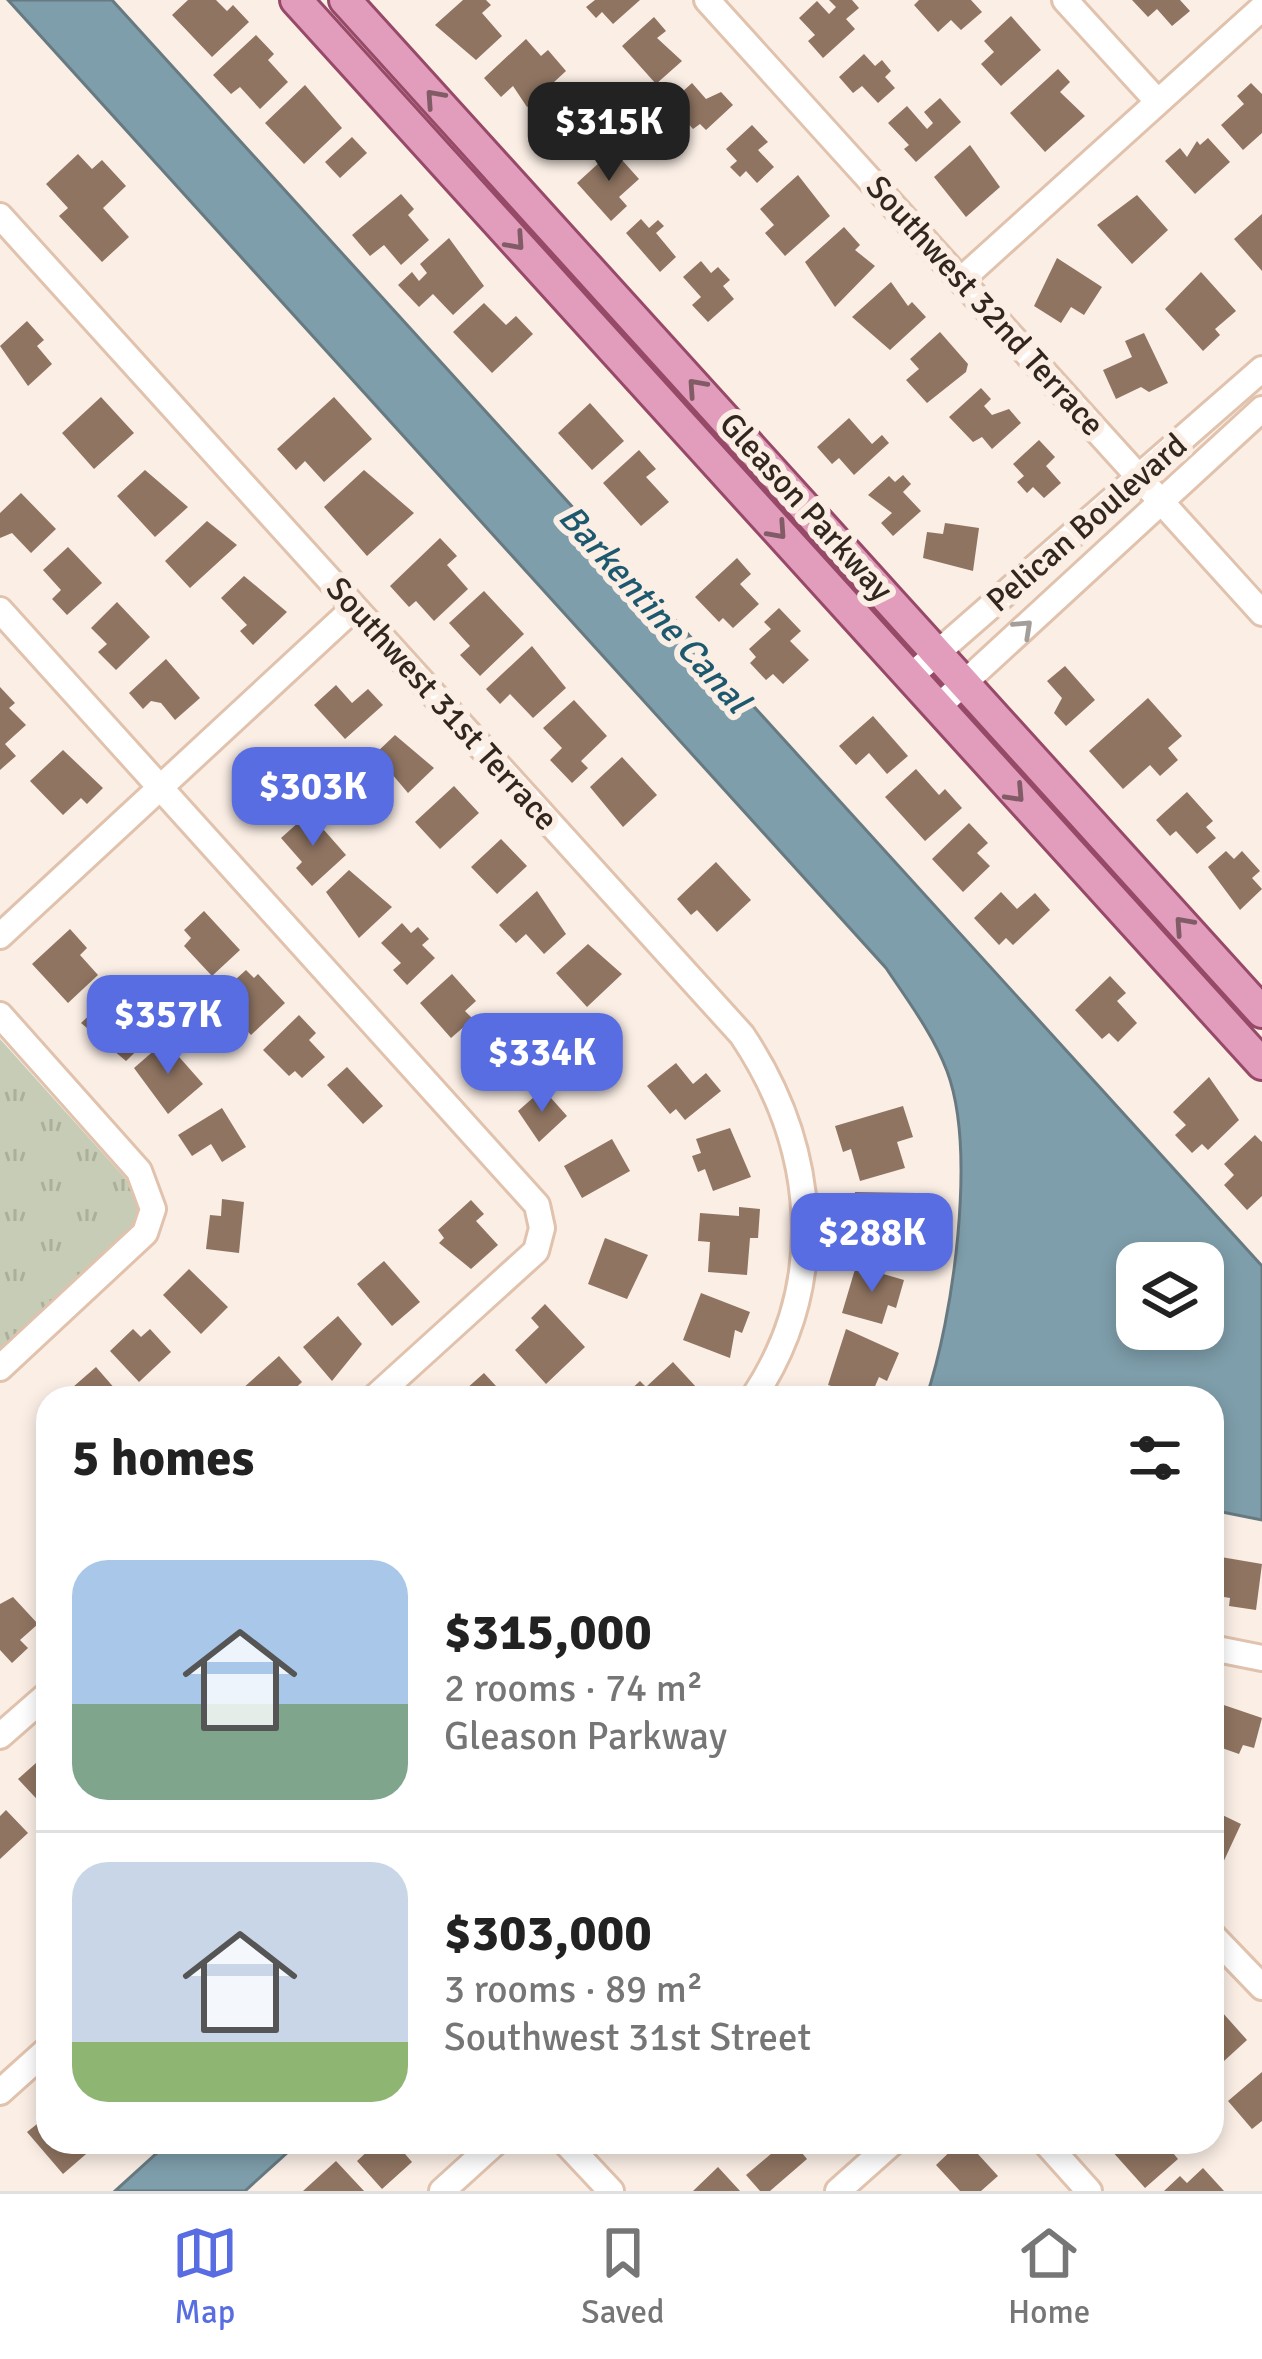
<!DOCTYPE html>
<meta charset="utf-8">
<style>
body{margin:0;font-family:Signika,sans-serif;background:#f2f2f2;color:#222;height:100vh;display:flex;flex-direction:column;font-size:45px;white-space:nowrap}
*{box-sizing:border-box;margin:0}
p{font-size:39px;color:#767676}
.icon{flex:none;width:66px;height:66px;fill:none;stroke:currentColor;stroke-width:2;stroke-linecap:round;stroke-linejoin:round}
.map{position:relative;flex:1;overflow:hidden}
.details{position:absolute;left:36px;top:1386px;width:1188px;height:768px;display:flex;flex-direction:column;background:#fff;border-radius:36px;box-shadow:0 6px 18px #0003}
.details>*{flex:none}
.tools{position:absolute;left:1116px;top:1242px;display:grid;gap:24px}
.tools a{display:grid;place-items:center;width:108px;height:108px;border-radius:24px;background:#fff;box-shadow:0 6px 18px #0003;font-size:60px}
.price{position:absolute;translate:-50% -102px;padding:0 27px;border-radius:24px;background:#596de3;color:#fff;font-size:39px;line-height:78px;filter:drop-shadow(0 3px 6px #0008)}
.price::after{content:'';position:absolute;left:50%;top:72px;width:36px;height:27px;margin-left:-18px;background:inherit;clip-path:polygon(0 0,100% 0,50% 100%)}
.price.on{background:#222;color:#fff}
ul{padding:0;list-style:none}
li{display:flex;align-items:center;gap:36px;height:300px;padding:0 36px}
li+li{border-top:3px solid #e0e0e0}
li span{display:grid;place-items:center;flex:none;width:336px;height:240px;border-radius:36px;color:#555}
li>.icon{margin-inline-start:auto}
span .icon{width:144px;height:144px;fill:#fffc;stroke-width:1}
li b{font-size:51px}
h2{display:flex;justify-content:space-between;align-items:center;height:144px;padding:0 36px;font-size:51px}
.menu{display:flex;justify-content:space-around;align-items:center;height:168px;border-top:3px solid #e0e0e0;background:#fff;font-size:33px;color:#767676}
.menu a{display:grid;justify-items:center;gap:6px}
.menu .on{color:#596de3}
.map>svg:first-child{display:block}
.park{fill:url(#park-tufts)}
.water{fill:#7e9eab;stroke:#677a81;stroke-width:3;fill-rule:evenodd}
.building{fill:#8f7461}
.lines{fill:none;stroke-linecap:round;stroke-linejoin:round}
.minor-casing{stroke:#e0c2ad;stroke-width:30}
.major-casing{stroke:#974968;stroke-width:36}
.minor{stroke:#fff;stroke-width:24}
.major{stroke:#e29dbc;stroke-width:30}
.oneway{stroke:#815c66}
.oneway2{stroke:#a39e9a}
.labels{text-anchor:middle;dominant-baseline:central;stroke-width:12;stroke-linejoin:round;paint-order:stroke}
.street-label{font-size:33px;fill:#32271f;stroke:#faeee5}
.water-label{font-size:36px;font-style:italic;fill:#1c596e;stroke:#faeee5}
</style>
<div class="map">
<svg width="1262" height="2191" viewBox="0 0 1262 2191">
<defs>
<pattern id="park-tufts" width="24" height="20" patternUnits="userSpaceOnUse" patternTransform="scale(3)"><rect width="24" height="20" fill="#c6ccb6"/><path d="M3 7l-1-3M5 7V3M7 7l1-3M15 17l-1-3M17 17v-4M19 17l1-3" fill="none" stroke="#abaf9c"/></pattern>
</defs>
<rect width="100%" height="100%" fill="#faeee5"/>
<path class="park" d="M0 1039 153 1209 0 1348Z"/>
<path class="water" d="M8 0H112L1262 1266V1520L1212 1510V1398H926C953 1319 977 1151 947 1071 933 1034 908 1001 886 968ZM1137 1263H1203V1329H1137Z
M169 2142H299L245 2191H115Z"/>
<path class="building" d="M188 0H216L227 11 233 5 249 22 212 57 172 15Z
M463 0H486L491 5 482 13 502 36 476 60 435 25Z
M595 0H640L613 24 602 12 596 18 586 7Z
M829 0H852L859 8 846 19 855 29 823 58 808 41 815 35 799 18 817 1 829 14 836 7Z
M919 0H971L982 12 961 30 951 20 938 32 914 5Z
M1132 0H1180L1190 11 1172 26 1157 9 1148 17Z
M1011 16 1041 50 1001 86 981 64 994 52 984 41Z
M654 17 666 31 657 38 682 61 656 84 622 46Z
M256 35 274 54 268 60 288 82 260 109 240 87 231 94 213 75Z
M526 39 541 56 548 50 566 71 527 107 513 86 501 97 484 78Z
M864 54 875 66 882 60 891 71 885 77 895 88 878 103 862 86 853 93 839 77Z
M1058 69 1070 82 1060 92 1085 116 1045 152 1010 113Z
M692 83 706 99 721 92 733 105 706 130 700 124 693 129 670 103Z
M1251 83 1262 94V133L1243 150 1221 125 1244 104 1237 96Z
M305 85 342 128 304 164 265 123Z
M940 98 961 122 916 162 904 149 909 145 888 123 907 106 927 129 933 123 924 112Z
M752 125 768 142 758 150 774 167 757 183 746 171 740 177 730 167 737 161 726 149Z
M352 137 367 153 340 178 325 162Z
M1208 138 1230 162 1195 194 1165 161 1180 148 1187 157 1197 141 1200 145Z
M970 145 1000 187 966 217 934 177Z
M613 150 639 179 619 197 627 206 611 221 577 183Z
M78 154 92 169 102 160 126 186 103 208 129 237 102 262 59 216 68 208 46 184Z
M798 175 830 216 785 256 765 233 774 225 760 209Z
M401 194 414 209 408 215 429 240 401 265 384 245 370 256 352 235Z
M1137 195 1168 230 1132 264 1097 225Z
M1262 214V271L1234 239Z
M641 219 649 228 658 220 664 226 656 233 676 257 660 272 626 233Z
M844 227 860 245 855 250 875 266 835 307 805 262Z
M449 238 484 286 453 315 433 294 419 307 398 285 412 272 419 281 427 273 420 264Z
M1057 258 1102 287 1084 315 1071 307 1061 323 1034 306Z
M701 261 711 273 718 267 730 280 723 286 734 299 708 322 692 305 701 297 683 277Z
M1201 272 1236 311 1215 329 1220 335 1203 351 1165 309Z
M891 282 908 306 912 302 926 317 890 350 852 317Z
M484 303 506 325 516 316 533 334 492 373 453 332Z
M27 321 44 340 37 346 52 364 28 386 0 346Z
M940 332 968 364 966 372 927 403 906 380 919 369 910 359Z
M1144 333 1168 383 1149 392 1141 387 1116 399 1103 370 1132 357 1125 341Z
M981 388 991 399 984 406 992 415 1009 409 1021 423 992 449 982 437 973 442 949 417Z
M101 397 134 433 94 469 62 433Z
M334 397 372 439 324 482 305 461 296 470 277 449Z
M590 403 624 441 592 470 558 433Z
M849 418 872 444 882 435 889 443 854 475 839 458 832 464 817 447Z
M1039 440 1055 457 1046 466 1061 483 1044 498 1033 487 1027 493 1017 482 1024 476 1013 464Z
M639 450 656 469 646 477 669 502 641 526 603 483Z
M145 470 188 507 155 537 117 496Z
M364 470 414 513 367 556 324 507Z
M903 475 911 484 903 492 921 511 893 536 881 523 892 513 868 495 889 476 895 482Z
M21 493 56 529 31 553 12 533 0 538V513Z
M207 521 237 545 190 588 165 561Z
M945 523 979 528 973 571 923 558 927 532 943 534Z
M440 538 457 556 447 565 468 589 434 621 416 601 409 607 390 586Z
M68 547 102 583 67 615 52 599 61 590 43 570Z
M737 558 751 574 740 584 759 604 733 628 723 618 719 622 695 597Z
M244 576 287 612 253 645 240 631 247 625 221 598Z
M484 591 524 634 480 676 460 655 470 646 449 623Z
M117 602 150 637 116 670 98 652 107 644 91 628Z
M779 608 801 631 790 641 809 660 783 684 773 674 766 680 750 663 756 657 749 649 771 629 764 622Z
M532 646 566 688 533 718 510 694 500 704 486 689Z
M166 659 200 698 175 720 161 703 151 701 143 709 129 693Z
M1065 666 1095 700 1066 726 1054 713 1062 698 1047 681Z
M336 685 352 703 368 689 383 705 345 739 314 705Z
M0 687 15 703 9 708 26 725 5 744 16 756 0 770Z
M1148 698 1182 736 1168 748 1178 760 1160 776 1150 765 1123 789 1089 751Z
M574 700 607 736 581 761 588 768 572 783 550 760 562 748 543 728Z
M873 716 908 756 887 774 869 753 856 765 839 746Z
M395 735 434 768 408 793 375 754Z
M63 750 103 788 87 804 81 798 63 815 30 781Z
M622 757 657 795 623 827 590 787Z
M256 760 282 776 276 782 288 795 258 823 242 806 253 795 237 778Z
M916 769 939 795 945 789 962 808 925 841 885 797Z
M454 786 479 813 440 849 415 822Z
M1187 792 1213 821 1206 827 1216 838 1197 854 1176 831 1170 836 1156 820Z
M309 813 346 855 312 886 296 868 302 862 281 838Z
M969 823 988 843 977 853 990 866 963 892 932 859Z
M501 839 527 866 497 894 471 867Z
M1226 851 1234 859 1242 851 1260 871 1252 878 1262 889 1240 910 1208 867Z
M716 862 751 900 717 932 697 910 691 915 677 899Z
M349 870 392 907 359 938 326 892Z
M537 891 566 934 544 954 526 934 516 943 499 925Z
M1001 892 1017 909 1035 893 1050 910 1013 945 1006 938 999 945 974 918Z
M204 911 240 950 212 976 184 946 191 938 184 930Z
M402 923 411 933 418 927 429 939 422 945 435 958 407 985 393 970 401 963 381 943Z
M70 929 87 948 80 955 98 975 68 1003 32 964Z
M588 944 622 974 587 1007 556 973Z
M246 970 254 978 258 974 285 1003 251 1035 216 997Z
M452 974 476 1001 465 1011 473 1019 451 1038 420 1003Z
M1110 976 1126 993 1117 1001 1137 1023 1118 1042 1109 1033 1102 1039 1075 1010Z
M115 991 155 1033 126 1061 81 1023Z
M299 1015 316 1033 309 1040 325 1057 302 1078 295 1071 289 1076 263 1050Z
M493 1029 503 1040 509 1034 534 1061 501 1091 466 1053Z
M165 1041 203 1084 168 1114 134 1068Z
M676 1063 693 1084 706 1073 721 1091 685 1120 676 1109 670 1114 647 1086Z
M347 1067 383 1106 363 1124 327 1085Z
M1209 1077 1239 1120 1208 1150 1202 1144 1192 1153 1175 1135 1186 1125 1173 1112Z
M543 1089 567 1116 539 1142 518 1111Z
M903 1106 913 1137 897 1142 905 1168 860 1181 851 1149 843 1152 835 1126Z
M222 1108 246 1147 222 1162 211 1144 192 1156 178 1135Z
M730 1128 751 1177 713 1191 705 1169 698 1172 692 1156 701 1153 696 1139Z
M1255 1135 1262 1142V1196L1247 1210 1224 1185 1234 1175 1224 1164Z
M612 1139 630 1171 582 1198 564 1166Z
M855 1192 916 1193 915 1237H894V1249L866 1248 867 1222H855Z
M222 1199 244 1202 239 1253 206 1249 210 1215 221 1216Z
M471 1200 484 1214 476 1221 498 1245 471 1269 439 1243 444 1238 438 1230Z
M739 1207 760 1209 758 1238H750L747 1275 708 1272 710 1242 698 1241 700 1213 739 1216Z
M605 1238 648 1255 627 1299 588 1284Z
M384 1261 420 1302 392 1326 357 1284Z
M856 1266 904 1280 896 1308 888 1305 882 1324 842 1313Z
M189 1269 228 1307 201 1334 163 1295Z
M701 1293 750 1312 742 1333 735 1330 730 1358 683 1340Z
M545 1304 585 1347 546 1384 515 1350 539 1327 531 1318Z
M338 1316 362 1344 332 1381 303 1347Z
M133 1329 141 1337 150 1329 171 1352 139 1382 110 1351Z
M846 1329 899 1353 887 1381 879 1377 870 1398 828 1385Z
M279 1356 302 1382 285 1398H248L241 1390Z
M673 1362 696 1387 685 1398 626 1394 640 1381 646 1387Z
M96 1367 123 1398H70L77 1392 73 1387Z
M484 1373 507 1398H456Z
M1215 1556 1262 1564 1256 1610 1229 1606 1230 1598 1212 1595Z
M13 1597 38 1624 20 1640 28 1648 12 1663 0 1650V1604Z
M1212 1701 1262 1718 1254 1748 1243 1745 1239 1754 1219 1747 1221 1740 1212 1737Z
M45 1755 48 1758V1811L18 1779Z
M6 1810 28 1833 0 1859V1816Z
M1212 1810 1241 1824 1221 1867 1212 1862Z
M1222 2012 1247 2040 1212 2072V2021Z
M1262 2072V2121L1252 2129 1228 2101Z
M42 2120 48 2142H100L63 2174 27 2132Z
M367 2142H404L399 2147 412 2162 382 2189 357 2161 372 2147Z
M785 2142H793L807 2159 770 2191H760L746 2175Z
M960 2142H967L998 2176 981 2191H960L936 2165Z
M1120 2142H1164L1178 2159 1145 2188 1111 2150Z
M336 2161 364 2191H303Z
M718 2167 740 2191H693Z
M1203 2168 1224 2191H1164L1180 2176 1187 2183Z"/>
<g class="lines">
<defs>
<path id="minor" d="M707 0 1262 613
M1065 0 1158 102
M0 216 742 1035C817 1147 830 1283 753 1398
M962 279 1262 8
M0 610 537 1205 542 1228 536 1251 374 1398
M912 675 1262 369
M938 707 1262 409
M0 936 353 609
M0 1015 139 1171 153 1209 145 1233 0 1368
M1212 1648 1262 1658
M0 1736 48 1694
M1212 1935 1262 1987
M0 2092 48 2049
M565 2142 611 2191
M1045 2142 1089 2191
M442 2191 496 2142
M838 2191 893 2142"/>
<path id="major" d="M296 0 1262 1064
M345 0 1262 1012"/>
</defs>
<use href="#minor" class="minor-casing"/>
<use href="#major" class="major-casing"/>
<use href="#minor" class="minor"/>
<use href="#major" class="major"/>
</g>
<defs><path id="oneway-chevron" d="M-2-3.5L2.5 0L-2 3.5" fill="none" stroke-width="1.6" stroke-linecap="round" stroke-linejoin="round" transform="scale(3)"/></defs>
<g class="oneway">
<use href="#oneway-chevron" transform="translate(434 98) rotate(-132)"/>
<use href="#oneway-chevron" transform="translate(516 242) rotate(48)"/>
<use href="#oneway-chevron" transform="translate(696 387) rotate(-132)"/>
<use href="#oneway-chevron" transform="translate(778 531) rotate(48)"/>
<use href="#oneway-chevron" transform="translate(1016 794) rotate(47)"/>
<use href="#oneway-chevron" transform="translate(1183 925) rotate(-132)"/>
</g>
<use class="oneway2" href="#oneway-chevron" transform="translate(1024 628) rotate(-43)"/>
<g class="labels">
<g class="street-label">
<text transform="translate(985 306) rotate(48)">Southwest 32nd Terrace</text>
<text transform="translate(806 507) rotate(48)">Gleason Parkway</text>
<text transform="translate(1087 523) rotate(-41)">Pelican Boulevard</text>
<text transform="translate(442 704) rotate(48)">Southwest 31st Terrace</text>
</g>
<g class="water-label">
<text transform="translate(654 609) rotate(48)">Barkentine Canal</text>
</g>
</g>
</svg>
<div class="tools">
<a><svg class="icon" aria-label="layers" viewBox="0 0 24 24"><path d="M12 4l9 5-9 5-9-5zM3 14l9 5 9-5"/></svg></a>
</div>
<b class="price on" style="left:609px;top:184px">$315K</b>
<b class="price" style="left:313px;top:849px">$303K</b>
<b class="price" style="left:168px;top:1077px">$357K</b>
<b class="price" style="left:542px;top:1115px">$334K</b>
<b class="price" style="left:872px;top:1295px">$288K</b>
<section class="details">
<h2>5 homes<svg class="icon" aria-label="filters" viewBox="0 0 24 24"><path d="M4 7h16M4 17h16"/><circle cx="9" cy="7" r="2"/><circle cx="15" cy="17" r="2"/></svg></h2>
<ul>
<li><span style="background:linear-gradient(#a9c7e8 60%,#7fa58c 0)"><svg class="icon" aria-label="home" viewBox="0 0 24 24"><path d="M3 11l9-7 9 7M6 9v11h12V9"/></svg></span><div><b>$315,000</b><p>2 rooms · 74 m²</p><p>Gleason Parkway</p></div></li>
<li><span style="background:linear-gradient(#c9d6e8 75%,#8fb573 0)"><svg class="icon" aria-label="home" viewBox="0 0 24 24"><path d="M3 11l9-7 9 7M6 9v11h12V9"/></svg></span><div><b>$303,000</b><p>3 rooms · 89 m²</p><p>Southwest 31st Street</p></div></li>
</ul>
</section>
</div>
<nav class="menu">
<a class="on"><svg class="icon" aria-label="map" viewBox="0 0 24 24"><path d="M3 6l6-2 6 2 6-2v14l-6 2-6-2-6 2zM9 4v14M15 6v14"/></svg>Map</a>
<a><svg class="icon" aria-label="saved" viewBox="0 0 24 24"><path d="M7 4h10v16l-5-4-5 4z"/></svg>Saved</a>
<a><svg class="icon" aria-label="home" viewBox="0 0 24 24"><path d="M3 11l9-7 9 7M6 9v11h12V9"/></svg>Home</a>
</nav>
